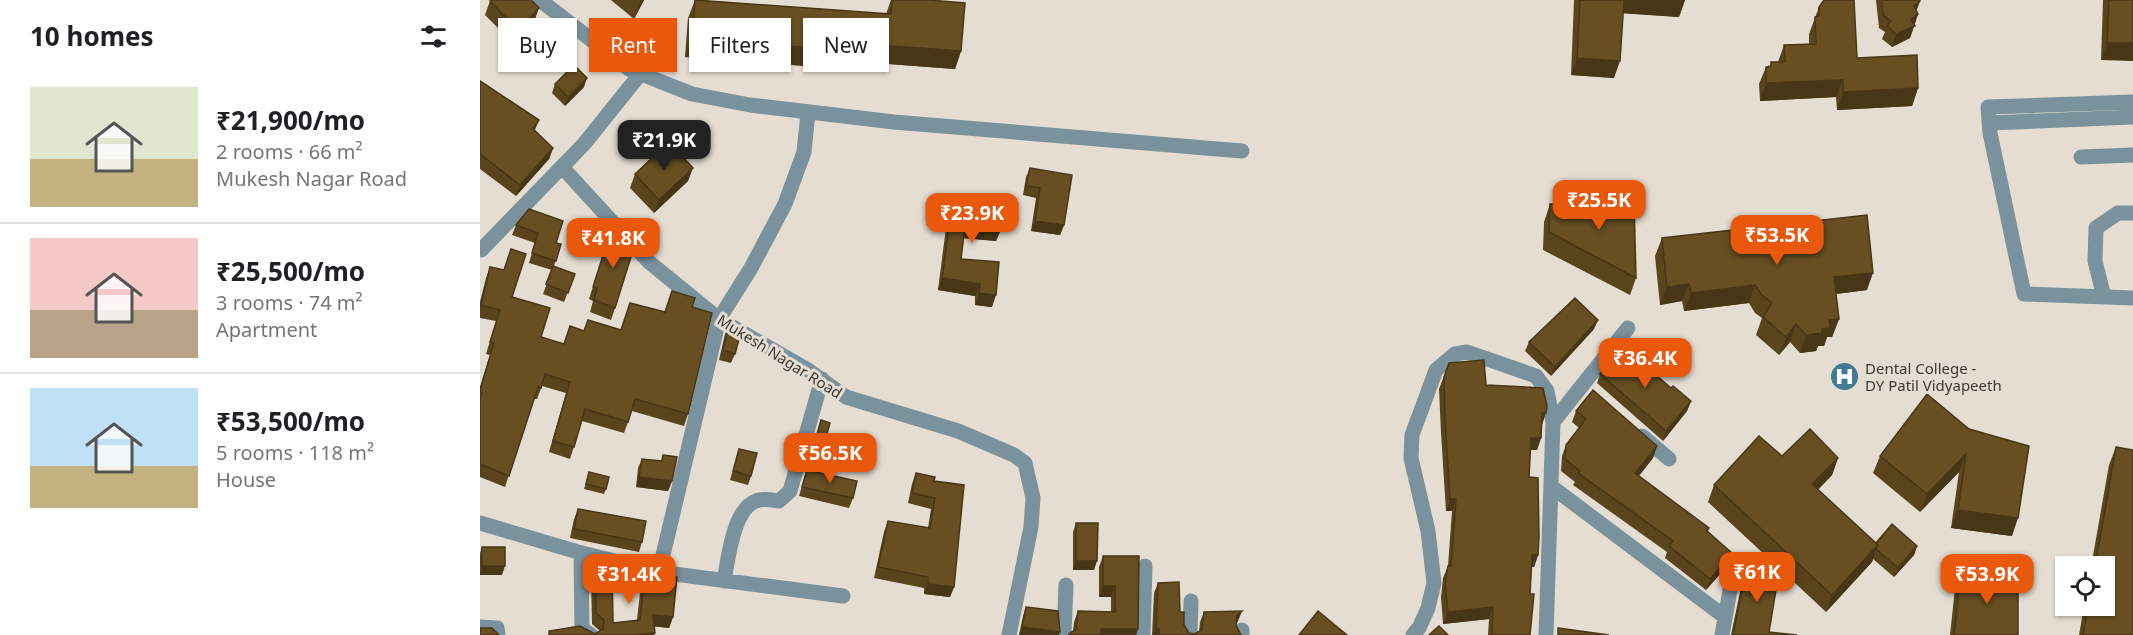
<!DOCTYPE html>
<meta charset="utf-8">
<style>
body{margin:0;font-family:"Noto Sans",sans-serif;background:#f6f6f6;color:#202124;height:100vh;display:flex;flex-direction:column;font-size:22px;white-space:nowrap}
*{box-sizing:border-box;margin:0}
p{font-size:20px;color:#757577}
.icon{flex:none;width:33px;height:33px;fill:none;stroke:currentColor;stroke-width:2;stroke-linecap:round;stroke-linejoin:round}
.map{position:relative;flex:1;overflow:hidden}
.sheet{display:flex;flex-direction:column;background:#fff;width:480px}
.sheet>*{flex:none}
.hud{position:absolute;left:18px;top:18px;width:570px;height:54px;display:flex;gap:12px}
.tools{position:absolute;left:1575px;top:556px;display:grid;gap:12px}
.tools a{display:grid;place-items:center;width:60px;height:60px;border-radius:0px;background:#fff;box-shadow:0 2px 4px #0004;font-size:30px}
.price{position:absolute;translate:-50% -51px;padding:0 14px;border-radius:12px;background:#ea580c;color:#fff;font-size:20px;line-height:39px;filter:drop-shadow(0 2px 3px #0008)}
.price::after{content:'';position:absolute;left:50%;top:36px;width:18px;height:14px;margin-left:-9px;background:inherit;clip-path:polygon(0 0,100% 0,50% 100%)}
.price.active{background:#222;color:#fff}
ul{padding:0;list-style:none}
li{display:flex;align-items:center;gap:18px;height:150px;padding:0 30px}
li+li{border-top:2px solid #e0e0e0}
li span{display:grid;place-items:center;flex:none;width:168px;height:120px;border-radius:0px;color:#555}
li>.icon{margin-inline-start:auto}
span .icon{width:72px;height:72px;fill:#fffc;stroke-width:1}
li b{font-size:26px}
h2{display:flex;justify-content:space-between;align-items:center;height:72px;padding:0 30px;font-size:26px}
.chip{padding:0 21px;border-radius:0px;background:#fff;box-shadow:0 2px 4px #0004;font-size:21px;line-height:54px}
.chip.active{background:#ea580c;color:#fff}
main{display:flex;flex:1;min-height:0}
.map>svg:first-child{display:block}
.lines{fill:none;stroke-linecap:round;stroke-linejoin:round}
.minor{stroke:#7a929d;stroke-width:15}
.wall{fill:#59441c}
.shaded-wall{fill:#483717}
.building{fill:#674f21;stroke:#483717;stroke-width:1.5}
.labels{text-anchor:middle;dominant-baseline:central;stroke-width:6;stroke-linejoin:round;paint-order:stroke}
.street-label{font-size:15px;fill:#3b3833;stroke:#e5ddd1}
.poi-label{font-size:15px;fill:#3b3833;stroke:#e5ddd1;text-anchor:start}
</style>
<main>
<section class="sheet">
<h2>10 homes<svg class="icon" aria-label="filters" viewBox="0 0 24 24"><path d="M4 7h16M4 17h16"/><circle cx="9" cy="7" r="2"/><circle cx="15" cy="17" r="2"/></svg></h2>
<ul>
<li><span style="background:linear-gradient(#dfe7d0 60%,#c2b280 0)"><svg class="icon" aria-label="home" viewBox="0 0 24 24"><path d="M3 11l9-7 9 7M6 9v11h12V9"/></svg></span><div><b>₹21,900/mo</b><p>2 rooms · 66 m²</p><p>Mukesh Nagar Road</p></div></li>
<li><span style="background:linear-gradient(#f6c9c9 60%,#b9a48a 0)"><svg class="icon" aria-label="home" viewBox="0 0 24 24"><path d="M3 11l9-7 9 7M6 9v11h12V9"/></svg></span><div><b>₹25,500/mo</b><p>3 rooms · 74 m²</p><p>Apartment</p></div></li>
<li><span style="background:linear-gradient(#bfe0f5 65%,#c2b280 0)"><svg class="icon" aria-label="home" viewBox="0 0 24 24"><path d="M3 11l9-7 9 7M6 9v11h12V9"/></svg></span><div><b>₹53,500/mo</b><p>5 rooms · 118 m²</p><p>House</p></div></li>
</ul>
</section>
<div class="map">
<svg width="1653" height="635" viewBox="0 0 1653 635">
<rect width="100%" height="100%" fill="#e5ddd1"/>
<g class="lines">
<path class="minor" d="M60 0 149 69 212 94 270 105 414 122 762 151
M1653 102 1508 107 1510 133 1544 294 1653 298
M1509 123 1653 117
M1601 157 1653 155
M82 167 169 262 239 319 328 370 366 397 478 431 534 455 545 463 553 498 551 527 529 635
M1 250 104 144 161 73
M1624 297 1615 261 1616 228 1638 213H1653
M1073 422 1148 328
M1162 436 1189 459
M1072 487 1245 617
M0 523 98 552 179 572 363 596
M101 553 102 629 111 635
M179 572 239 319 271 268 305 204 324 152 328 113
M244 581C248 560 253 509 276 501 283 498 292 500 299 501L310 491 342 379
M0 627 17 628 18 635
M584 635 586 585
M663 635 665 566
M710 635 711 601
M762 635V630
M933 635 939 628 948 608 954 583 948 531 931 458 932 435 956 370 975 354 987 352 1056 376 1067 391 1073 422 1066 635
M1242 635 1250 590"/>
</g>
<path class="wall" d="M131 0H164L154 19Z
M215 0 406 14 411 0H449L481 51 475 69 395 63 392 71 205 57 208 18Z
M1094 0H1205L1199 17 1143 13 1134 78 1091 75Z
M1396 0H1439L1440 1 1436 11 1438 14 1430 38 1412 47 1402 39 1405 32 1399 28Z
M1623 0H1653L1621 60Z
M10 1 54 22 33 43 5 15Z
M1339 7 1377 58 1438 88 1432 106 1357 110 1356 97 1280 101 1279 84 1286 67 1290 66 1291 62H1298L1304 45 1329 44V34Z
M0 81 59 120 55 130 73 148 69 159 36 196 0 169Z
M75 84 104 87 85 106 72 93Z
M550 168 584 225 580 235 551 231 556 198 543 195 546 177Z
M155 174 208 181 174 213 150 188Z
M509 197 521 229 516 241 484 238 481 259 519 262 512 307 495 305V296L458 290 468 212 473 200 506 205Z
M1070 204 1156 278 1150 295 1063 250 1064 222Z
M49 209 76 243 81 244 74 266 95 274 84 302 63 294 72 270 49 263 55 243 32 235 36 225Z
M130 233 135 308 131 320 110 312 113 301 109 299Z
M1182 238 1387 290 1356 294 1359 319 1352 337H1347L1344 346H1338L1336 351 1320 353 1310 342 1299 355 1276 335 1282 318 1275 313 1269 303 1204 311 1202 301 1180 305 1175 256Z
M10 267 61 337 84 344 104 331 108 320 141 330 185 312 192 291 212 307 208 414 204 426 152 411 144 433 102 421 90 459 69 452 86 393 62 386 57 399H54L25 487 0 477V387L10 355 6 354 16 321 0 318V302L6 278Z
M249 325 255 354 251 363 239 360 245 334Z
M1114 329 1071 376 1045 351 1049 342Z
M969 363 1006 385 1062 425 1061 438 1057 450H1050L1049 477 1058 555 1054 567H1052L1050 594V635H1008L1009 619 963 624 961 597 963 578 968 566 972 511H966L961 433 959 389Z
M1120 374 1191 388 1211 401 1207 411 1183 441 1117 383Z
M1096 411 1177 446 1173 458 1159 476 1229 528 1227 532 1248 565 1226 590 1185 558 1187 552 1093 485 1095 482 1081 471 1082 456 1086 445 1099 428 1092 422Z
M341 420 350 423 336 472 373 498 369 508 319 496Z
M1489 429 1532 536 1471 528 1479 472 1440 512 1393 473 1400 456Z
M1636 447 1653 635H1599L1604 606H1624V567H1611L1629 465Z
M259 449 271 476 268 485 250 480Z
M183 455 192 481 188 491 156 487 158 468 162 459 181 461Z
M1302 456 1358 458 1352 475 1338 490 1396 543 1437 546 1434 555 1414 577 1393 559 1392 562 1346 612 1228 502 1234 485Z
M109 472 126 489 124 494 104 489Z
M436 473 454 481 474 587 470 597 444 594V588L394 578 404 532 408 521 448 528 451 509 428 503 432 484Z
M98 509 162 542 159 552 90 538 94 519Z
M596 523 614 570H593V532Z
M2 547 22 575H0V553Z
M623 556 658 629 656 635H589L593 631 594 622 598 611 631 612V597H619V567Z
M115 565 133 623 157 620 161 584 165 573 193 617 189 628 175 626 174 635H68L69 631 115 634 120 631 112 624 111 576Z
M1260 567 1289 632 1317 635H1251L1260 592 1256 579Z
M1481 570 1538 635H1470L1475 588Z
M678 583 700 612 704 625 709 633 714 634 719 632 720 622 724 612 758 621 756 625 761 635H672L674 593Z
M546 607 579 635H539L543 616Z"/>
<path class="shaded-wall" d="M161 0H164L154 19Z
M1143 0H1205L1199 17 1138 13Z
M1440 1 1435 14 1434 6Z
M59 8 54 22 33 43 38 30Z
M1438 14 1430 38 1412 47 1416 34Z
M212 39 399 45 481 51 475 69 395 63 392 71 205 57Z
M1627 43H1653V61L1621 60Z
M1097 58 1140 61 1134 78 1091 75Z
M107 78 104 87 85 106 88 97Z
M1363 80 1356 97 1280 101 1286 83Z
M1438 88 1432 106 1357 110 1363 92Z
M73 148 69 159 36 196 40 185Z
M213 168 208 181 174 213 179 200Z
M555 221 584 225 580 235 551 231Z
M485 226 521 229 516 241 481 238Z
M1393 273 1387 290 1348 295 1354 277Z
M462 278 500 284 495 296 458 290Z
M1209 284 1202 301 1180 305 1187 287Z
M1275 285 1269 303 1204 311 1211 293Z
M499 293 516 295 512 307 495 305Z
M1359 319 1352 337H1347L1344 346H1338L1336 351 1320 353 1326 335 1342 329 1349 320Z
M1118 320 1114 329 1071 376 1075 367Z
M1316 324 1310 342 1299 355 1306 337Z
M1211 401 1207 411 1183 441 1186 431Z
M1062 413H1066L1062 425Z
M1051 438H1061L1057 450H1047Z
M1177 446 1173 458 1151 485 1155 473Z
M1486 454 1479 472 1440 512 1447 494Z
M1358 458 1352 475 1326 501 1332 484Z
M159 477 192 481 188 491 156 487Z
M970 499H976L972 511H966Z
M1478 510 1538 518 1532 536 1471 528Z
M1398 545 1392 562 1346 612 1352 595Z
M1437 546 1434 555 1414 577 1418 568Z
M1252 553 1248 565 1226 590 1230 579Z
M1052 555H1058L1054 567H1048Z
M596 561H617L614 570H593Z
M2 566H25L22 575H0V572Z
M448 584 474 587 470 597 444 594Z
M623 586H635L631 597H619Z
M1013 607 1009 619 963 624 968 612Z
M762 611 758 621 753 626 757 615Z
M173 615 193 617 189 628 169 626Z
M542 627 580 632 579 635H539Z
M621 629H658L656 635H619Z
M676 629H679L677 635H673Z
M175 633 174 635H154Z"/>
<path class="building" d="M11 0H51L59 8 38 30 10 1Z
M215 0 411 14 412 0H449L485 3 481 51 399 45V53L212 39Z
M1100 0H1144L1140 61 1097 58Z
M1344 0H1374L1377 58 1437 55 1438 88 1363 92V80L1286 83V67L1291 66V62H1305L1304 45 1336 44 1335 17 1339 16V7Z
M1402 0H1439L1440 1 1434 6 1438 14 1431 20 1435 26 1416 34 1407 26 1411 21 1403 15Z
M1629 0H1653V43H1627Z
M94 65 107 78 88 97 75 84Z
M0 81 59 120 53 129 73 148 40 185 0 154Z
M189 142 213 168 179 200 155 174Z
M550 168 592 175 584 225 555 221 560 188 546 186Z
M509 197 524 198 521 229 485 226 481 259 519 262 516 295 499 293 500 284 462 278 473 200 508 205Z
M1154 201 1156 278 1069 232 1070 204Z
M49 209 83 221 76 243 81 244 76 261 52 253 58 233 36 225Z
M1387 215 1393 273 1354 277 1359 319 1349 320 1350 328 1342 329V333L1326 335 1316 324 1306 337 1283 317 1292 303 1282 295 1275 285 1211 293 1209 284 1187 287 1182 238Z
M130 233 151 239 155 244 135 308 114 300 117 288 113 287Z
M31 249 46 254 32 297 70 308 61 337 84 344 90 326 104 331 108 320 141 330 150 303 185 312 192 291 215 298 212 307 232 313 208 414 155 399 148 422 105 409 94 447 73 441 90 382 65 374 61 388 58 387 29 476 0 464V398L2 393 0 392V390L14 343 10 342 20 310 1 305 10 267 24 270Z
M73 266 95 274 88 293 66 284Z
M1095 298 1118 320 1075 367 1049 342Z
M249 325 261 332 255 354 243 350Z
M1142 346 1191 388 1193 386 1211 401 1186 431 1120 374Z
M1004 360 1006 385 1063 388 1067 406 1066 413H1062L1061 438H1051L1049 477 1058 478 1059 537 1058 555H1052L1050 594H1054L1050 635H1012L1013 607 968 612 965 585 968 566H971L976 499H970L965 421 964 377 969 363Z
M1113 390 1177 446 1155 473 1229 528 1227 531 1252 553 1230 579 1189 546 1193 541 1098 473 1100 471 1085 459 1086 445 1106 419 1096 411Z
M1447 394 1489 429 1549 446 1538 518 1478 510 1486 454 1447 494 1400 456Z
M341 420 350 423 337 469 328 466Z
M1330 429 1358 458 1332 484 1398 545 1352 595 1234 485 1279 436 1302 456Z
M1636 447 1653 450V635H1603L1608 606H1624V567H1615Z
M259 449 277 453 271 476 253 471Z
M183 455 197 457 192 481 159 477 162 459 182 461Z
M327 470 377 481 373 498 322 487Z
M109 472 129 477 126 489 106 484Z
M436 473 455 477 454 481 484 485 474 587 448 584V577L398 567 408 521 450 528 455 498 432 493Z
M98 509 166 521 162 542 94 529Z
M596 523H618L617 561H596Z
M1412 524 1437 546 1418 568 1396 549 1398 545 1396 543Z
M2 547H25V566H2Z
M623 556H659L658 629H621V635H589V634L596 629 598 611 635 612V586H623Z
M115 565H132L133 623 160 620 165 573 197 577 193 617 173 615 175 633 154 635H70L69 631 100 626 115 634 123 629 124 620 116 613Z
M1260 567 1299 572 1289 632 1317 635H1253L1264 580Z
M1481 570 1538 579V635H1474Z
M699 582 700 612H704V625L709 633 714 634 722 630 724 612 762 611 757 615 756 625 761 635H679V629H676L678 583Z
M546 607 578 611 580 632 542 627Z
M838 611 867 635H819Z
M959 626 968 635H949Z
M0 628H12L19 635H0Z
M1078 628 1129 635H1078Z"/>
<defs>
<symbol id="hospital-disc" viewBox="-11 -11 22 22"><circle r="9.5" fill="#3f7b93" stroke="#e5ddd1"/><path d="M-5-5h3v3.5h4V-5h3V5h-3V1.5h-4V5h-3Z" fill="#fff"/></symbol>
</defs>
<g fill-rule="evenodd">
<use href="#hospital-disc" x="1348" y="360" width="33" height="33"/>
</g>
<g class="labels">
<g class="street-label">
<text transform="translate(300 356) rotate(32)">Mukesh Nagar Road</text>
</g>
<g class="poi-label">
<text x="1385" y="368">Dental College -<tspan x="1385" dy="17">DY Patil Vidyapeeth</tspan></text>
</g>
</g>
</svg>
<div class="tools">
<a><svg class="icon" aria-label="locate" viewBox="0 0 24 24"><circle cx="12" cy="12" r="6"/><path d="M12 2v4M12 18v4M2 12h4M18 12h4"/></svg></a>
</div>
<b class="price active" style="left:184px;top:171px">₹21.9K</b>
<b class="price" style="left:1119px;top:231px">₹25.5K</b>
<b class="price" style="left:492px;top:244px">₹23.9K</b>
<b class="price" style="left:1297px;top:266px">₹53.5K</b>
<b class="price" style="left:133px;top:269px">₹41.8K</b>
<b class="price" style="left:1165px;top:389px">₹36.4K</b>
<b class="price" style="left:350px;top:484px">₹56.5K</b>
<b class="price" style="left:1277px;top:603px">₹61K</b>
<b class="price" style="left:149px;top:605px">₹31.4K</b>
<b class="price" style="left:1507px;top:605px">₹53.9K</b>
<div class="hud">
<a class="chip">Buy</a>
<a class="chip active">Rent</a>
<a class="chip">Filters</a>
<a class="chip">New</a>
</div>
</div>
</main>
